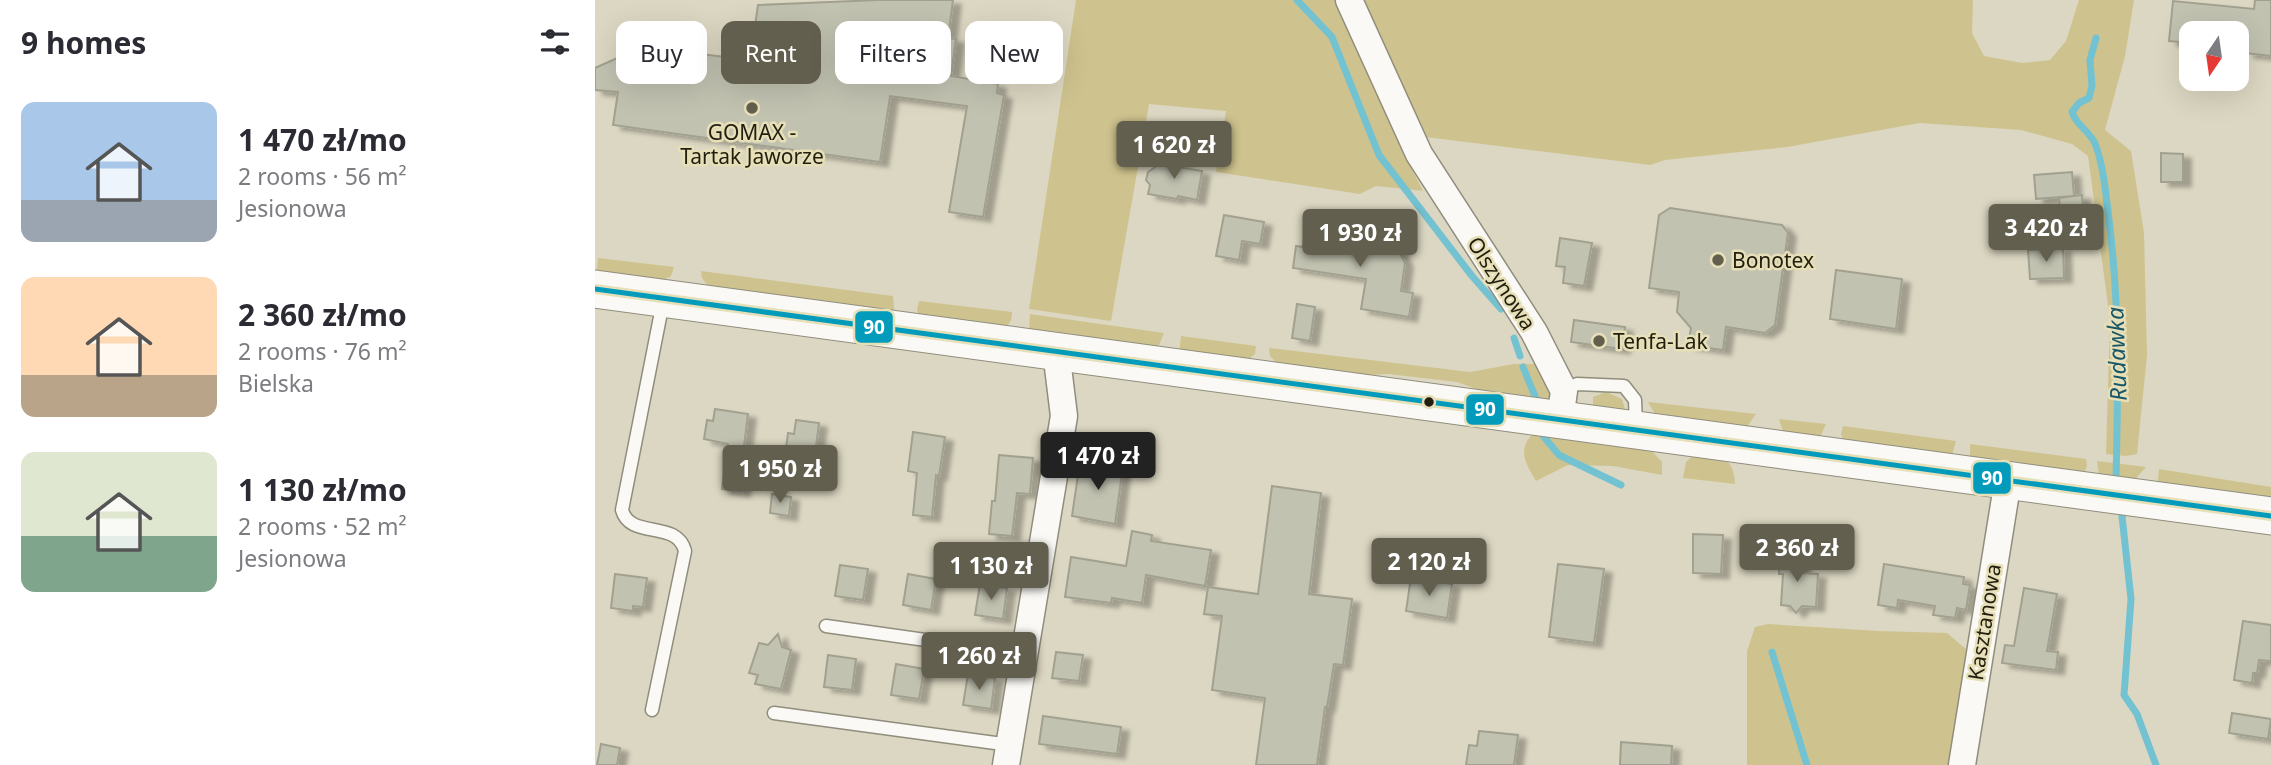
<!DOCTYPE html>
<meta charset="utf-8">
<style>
body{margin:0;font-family:"Noto Sans",sans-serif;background:#f2f2f3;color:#2b2b33;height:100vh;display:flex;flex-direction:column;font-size:26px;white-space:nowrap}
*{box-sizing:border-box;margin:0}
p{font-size:23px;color:#7c7c81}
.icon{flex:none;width:38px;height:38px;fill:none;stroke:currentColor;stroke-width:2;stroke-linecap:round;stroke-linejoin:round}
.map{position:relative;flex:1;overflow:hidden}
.sheet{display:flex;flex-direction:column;background:#fff;width:595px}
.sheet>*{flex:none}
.guide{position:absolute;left:21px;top:21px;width:665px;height:63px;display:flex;gap:14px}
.needle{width:46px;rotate:193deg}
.tools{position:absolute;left:1584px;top:21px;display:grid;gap:14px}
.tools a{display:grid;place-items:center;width:70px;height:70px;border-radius:14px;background:#fff;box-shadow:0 7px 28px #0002;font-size:35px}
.price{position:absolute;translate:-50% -60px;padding:0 16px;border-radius:7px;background:#625f4e;color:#fff;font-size:23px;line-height:46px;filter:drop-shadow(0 2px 4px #0008)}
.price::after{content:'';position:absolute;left:50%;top:42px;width:21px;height:16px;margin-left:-10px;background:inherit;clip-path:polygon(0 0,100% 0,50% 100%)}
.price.on{background:#222;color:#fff}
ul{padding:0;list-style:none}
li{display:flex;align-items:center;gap:21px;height:175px;padding:0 21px}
li span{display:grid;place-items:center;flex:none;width:196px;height:140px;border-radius:14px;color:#555}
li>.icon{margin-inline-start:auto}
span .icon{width:84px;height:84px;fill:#fffc;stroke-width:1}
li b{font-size:30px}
h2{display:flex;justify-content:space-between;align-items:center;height:84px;padding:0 21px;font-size:30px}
.pill{padding:0 24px;border-radius:14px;background:#fff;box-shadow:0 7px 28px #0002;font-size:24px;line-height:63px}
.pill.on{background:#625f4e;color:#fff}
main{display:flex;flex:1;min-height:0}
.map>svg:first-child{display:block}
.green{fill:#cec38e}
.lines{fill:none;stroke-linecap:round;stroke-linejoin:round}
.stream{stroke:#73c2d1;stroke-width:7}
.building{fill:#c2c2b1;stroke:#a2a190;stroke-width:2;filter:url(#shadow)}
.lane-casing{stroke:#908d7d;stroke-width:15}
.street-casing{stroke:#908d7d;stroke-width:29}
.secondary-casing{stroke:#908d7d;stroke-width:39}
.lane{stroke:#faf9f6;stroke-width:12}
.street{stroke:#faf9f6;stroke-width:26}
.secondary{stroke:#faf9f6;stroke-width:37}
.bus-1-casing{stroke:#e6dfb7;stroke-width:10}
.bus-1{stroke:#039bbb;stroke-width:5}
.poi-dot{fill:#625f4e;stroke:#e6dfb7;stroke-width:2.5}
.bus-dot{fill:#211e0f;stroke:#e6dfb7;stroke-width:2.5}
.labels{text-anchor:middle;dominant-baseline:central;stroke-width:5;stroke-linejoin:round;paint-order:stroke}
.poi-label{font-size:21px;fill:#211e0f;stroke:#e6dfb7;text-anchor:start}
.street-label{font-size:21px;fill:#211e0f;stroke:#e6dfb7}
.water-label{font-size:23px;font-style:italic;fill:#185767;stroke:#e6dfb7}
.line-badge{stroke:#e6dfb7;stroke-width:2.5}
.badge-label{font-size:19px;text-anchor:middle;font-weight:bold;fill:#fff}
</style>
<main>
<section class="sheet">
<h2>9 homes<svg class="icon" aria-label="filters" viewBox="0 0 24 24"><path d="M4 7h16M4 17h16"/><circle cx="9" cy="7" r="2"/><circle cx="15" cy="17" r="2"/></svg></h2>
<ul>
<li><span style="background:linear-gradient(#a9c7e8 70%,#9aa5b1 0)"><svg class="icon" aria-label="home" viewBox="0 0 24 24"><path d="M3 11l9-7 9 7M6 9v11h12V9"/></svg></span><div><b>1 470 zł/mo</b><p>2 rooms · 56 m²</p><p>Jesionowa</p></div></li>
<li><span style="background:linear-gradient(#ffd9b3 70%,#b9a48a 0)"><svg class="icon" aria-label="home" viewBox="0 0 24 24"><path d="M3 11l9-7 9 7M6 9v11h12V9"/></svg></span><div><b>2 360 zł/mo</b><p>2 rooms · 76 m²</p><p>Bielska</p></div></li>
<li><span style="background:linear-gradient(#dfe7d0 60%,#7fa58c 0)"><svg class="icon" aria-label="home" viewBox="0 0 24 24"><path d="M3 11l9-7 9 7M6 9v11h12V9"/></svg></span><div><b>1 130 zł/mo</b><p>2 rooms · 52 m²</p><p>Jesionowa</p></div></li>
</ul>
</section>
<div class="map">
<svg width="1676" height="765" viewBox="0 0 1676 765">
<defs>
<filter id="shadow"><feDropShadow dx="8" dy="4.5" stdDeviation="2" flood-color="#0004"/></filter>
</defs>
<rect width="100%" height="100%" fill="#dcd7c2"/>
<path class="green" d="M481 0H742L808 152 828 191 781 186 765 194 621 172 631 111 554 104 516 321 434 309Z
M763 0H1378L1377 33 1389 56 1427 63 1455 60 1471 41 1484 0H1539L1530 56 1510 130 1536 151 1549 233 1552 355 1542 454 1531 456 1511 454 1515 320 1493 156 1477 144 1426 130 1325 123 1192 147 1070 160 1055 165 830 137Z
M3 258 79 267 76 276 66 281 1 276Z
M106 271 298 296 299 309 296 313 115 289 107 278Z
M324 301 417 312C417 321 415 324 408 329L324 315 322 310Z
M435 314 569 333 562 350 434 330Z
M586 336 661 346 660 354 650 362 584 353Z
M674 348 875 372 919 364H946L954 372 957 401 884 390 862 382 793 374 772 375 685 366 675 356Z
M1011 392 1027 399 1030 409 1027 413 998 407V397Z
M1053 402 1161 414 1151 428 1060 414Z
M1184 419 1231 424 1226 435 1219 440 1189 434Z
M1248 426 1361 441 1357 455 1250 445 1246 434Z
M939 433 1056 450 1067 462V475L1018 466 973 465 941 481C931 464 921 449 939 433Z
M1375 444 1491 459 1492 466 1489 473 1375 460Z
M1098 456C1124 458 1138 453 1140 484L1088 478 1091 462Z
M1502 461 1551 467 1535 485 1504 475Z
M1564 469 1676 487V504L1562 488Z
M1173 624 1284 631 1352 633 1372 650 1374 667 1362 765H1152V651L1160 627Z"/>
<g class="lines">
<path class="stream" d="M702 0 737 37 784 155 877 276 906 309
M1501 38 1495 60 1497 86 1494 98 1484 103 1477 112C1481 126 1496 131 1501 146 1509 169 1511 196 1514 220 1525 306 1523 393 1521 479
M919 338 925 356
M928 367 942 401
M949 437 964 455 1026 485
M1527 516 1536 599 1529 695 1542 714 1561 765
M1177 652 1212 765"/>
</g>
<path class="building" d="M283 0H358L353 38 361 39 356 76 403 84 402 93 409 95 388 217 354 212 372 106 295 96 285 162 18 125 23 92 0 90V68L47 47 155 60 163 5Z
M1660 0H1676V56L1651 53 1653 33H1596V43L1574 41 1578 1 1659 9Z
M1566 153 1588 154V182H1566Z
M570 160 589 164 588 168 607 171 602 200 583 196 582 199 553 194 555 185 551 180 553 172Z
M1477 172 1479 196 1441 199 1439 175Z
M1487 195 1489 219 1466 221 1464 198Z
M1075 208 1187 225 1193 233 1180 325 1170 333 1131 327 1128 350 1093 345 1096 328 1082 312 1084 292 1054 288 1064 215Z
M629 215 669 222 665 244 647 241 644 260 621 256Z
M724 230 746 233 745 237 801 246 810 263 806 291 818 293 814 317 766 309 771 279 698 268 701 246 708 247 709 239 722 242Z
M965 238 997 243 989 286 968 283 970 267 961 266Z
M1468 248 1469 278 1435 279 1433 250Z
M1241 270 1307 279 1301 329 1235 319Z
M702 304 720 307 715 341 697 338Z
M979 320 1030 327 1027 349 976 342Z
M120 409 153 414 149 446 153 447 147 492 127 489 133 444 109 439 112 420 118 421Z
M201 420 224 423 220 454 213 453 211 465 189 462 193 433 199 434Z
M318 432 350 437 344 476 341 475 337 517 318 515 322 473 313 471Z
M404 455 438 458 435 494 422 493 417 536 394 534 397 501H400Z
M485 461 528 466 520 524 477 516Z
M677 486 726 493 714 594 757 599 748 665 739 664 732 707H730L722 765H661L670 698 617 690 627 616 609 614 613 587 663 594Z
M177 494 196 497 194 516 175 513Z
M537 531 557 535 556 541 616 550 610 586 551 575 547 603 517 598 516 603 470 597 476 557 531 566Z
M1098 534 1128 535 1126 574 1098 573Z
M1185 555 1208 556 1207 573 1223 574 1221 607 1207 606 1201 613 1195 606 1186 605 1188 574H1184Z
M963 564 1009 569 999 643 954 637Z
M1289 564 1369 577 1368 584 1375 585 1371 610 1362 608 1360 618 1338 615 1340 606 1303 600 1302 608 1283 605Z
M245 565 273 569 268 600 240 596Z
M20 574 52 578 48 607 38 606V611L16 608Z
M313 574 341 579 336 610 308 605Z
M816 577 857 584 852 618 811 611Z
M385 584 412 588 408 619 380 615Z
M1429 588 1462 594 1452 651 1463 652 1461 670 1407 663 1410 645 1419 646Z
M1648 621 1676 625V661L1664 660 1662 673H1658L1657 683 1639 680Z
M183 634 187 647 196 650 186 689 160 684 163 675 154 673 164 643 173 645Z
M461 652 488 655 484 681 457 678Z
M233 655 261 659 257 690 229 687Z
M301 664 329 669 324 699 296 695Z
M373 674 400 678 396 709 368 705Z
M1637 713 1676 719 1673 739 1634 733Z
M448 716 526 727 522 754 444 744Z
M884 731 923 735 919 765H871L874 745 882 746Z
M1026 742 1077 746 1076 765H1025Z
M6 744 25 748 22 765H2Z"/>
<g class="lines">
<defs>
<path id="lane" d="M969 391 982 384 1029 386 1040 400 1041 427
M231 626 430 654
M57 710 90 551C82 519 35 540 27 510L68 302
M179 713 415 745"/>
<path id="street" d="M754 0 824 154 939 332 969 391 965 420
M411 765 469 416 461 351
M1367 765 1413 480"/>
<path id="secondary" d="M0 289 1676 516"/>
</defs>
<use href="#lane" class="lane-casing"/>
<use href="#street" class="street-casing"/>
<use href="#secondary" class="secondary-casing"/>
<use href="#lane" class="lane"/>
<use href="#street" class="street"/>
<use href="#secondary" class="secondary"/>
<defs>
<path id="bus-1" d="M0 289 1676 516"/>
</defs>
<use href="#bus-1" class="bus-1-casing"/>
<use href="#bus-1" class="bus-1"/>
</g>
<g class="poi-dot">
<circle cx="157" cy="108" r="7"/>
<circle cx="1123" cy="260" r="7"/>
<circle cx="1004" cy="341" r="7"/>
</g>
<circle class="bus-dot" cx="834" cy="402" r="6"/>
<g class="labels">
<g class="poi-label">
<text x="157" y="132" text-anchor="middle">GOMAX -<tspan x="157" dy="24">Tartak Jaworze</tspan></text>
<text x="1137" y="260">Bonotex</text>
<text x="1018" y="341">Tenfa-Lak</text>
</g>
<g class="street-label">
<text transform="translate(907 283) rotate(57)">Olszynowa</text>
<text transform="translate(1389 622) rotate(-81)">Kasztanowa</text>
</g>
<g class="water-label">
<text transform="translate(1521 354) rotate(-92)">Rudawka</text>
</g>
</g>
<g class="line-badge">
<rect x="259" y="310" width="40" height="34" rx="7" fill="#039bbb"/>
<rect x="870" y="393" width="40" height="33" rx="7" fill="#039bbb"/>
<rect x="1377" y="461" width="40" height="34" rx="7" fill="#039bbb"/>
</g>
<g class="badge-label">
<text x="279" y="334">90</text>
<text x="890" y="416">90</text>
<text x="1397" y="485">90</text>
</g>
</svg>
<div class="tools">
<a><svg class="needle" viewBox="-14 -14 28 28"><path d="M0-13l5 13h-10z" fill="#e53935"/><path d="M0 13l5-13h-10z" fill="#7c7c81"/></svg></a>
</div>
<b class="price" style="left:579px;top:181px">1 620 zł</b>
<b class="price" style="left:1451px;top:264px">3 420 zł</b>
<b class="price" style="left:765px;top:269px">1 930 zł</b>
<b class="price on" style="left:503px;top:492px">1 470 zł</b>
<b class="price" style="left:185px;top:505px">1 950 zł</b>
<b class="price" style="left:1202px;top:584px">2 360 zł</b>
<b class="price" style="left:834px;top:598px">2 120 zł</b>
<b class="price" style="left:396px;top:602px">1 130 zł</b>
<b class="price" style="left:384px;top:692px">1 260 zł</b>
<div class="guide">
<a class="pill">Buy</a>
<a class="pill on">Rent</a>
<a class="pill">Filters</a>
<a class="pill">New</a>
</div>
</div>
</main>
